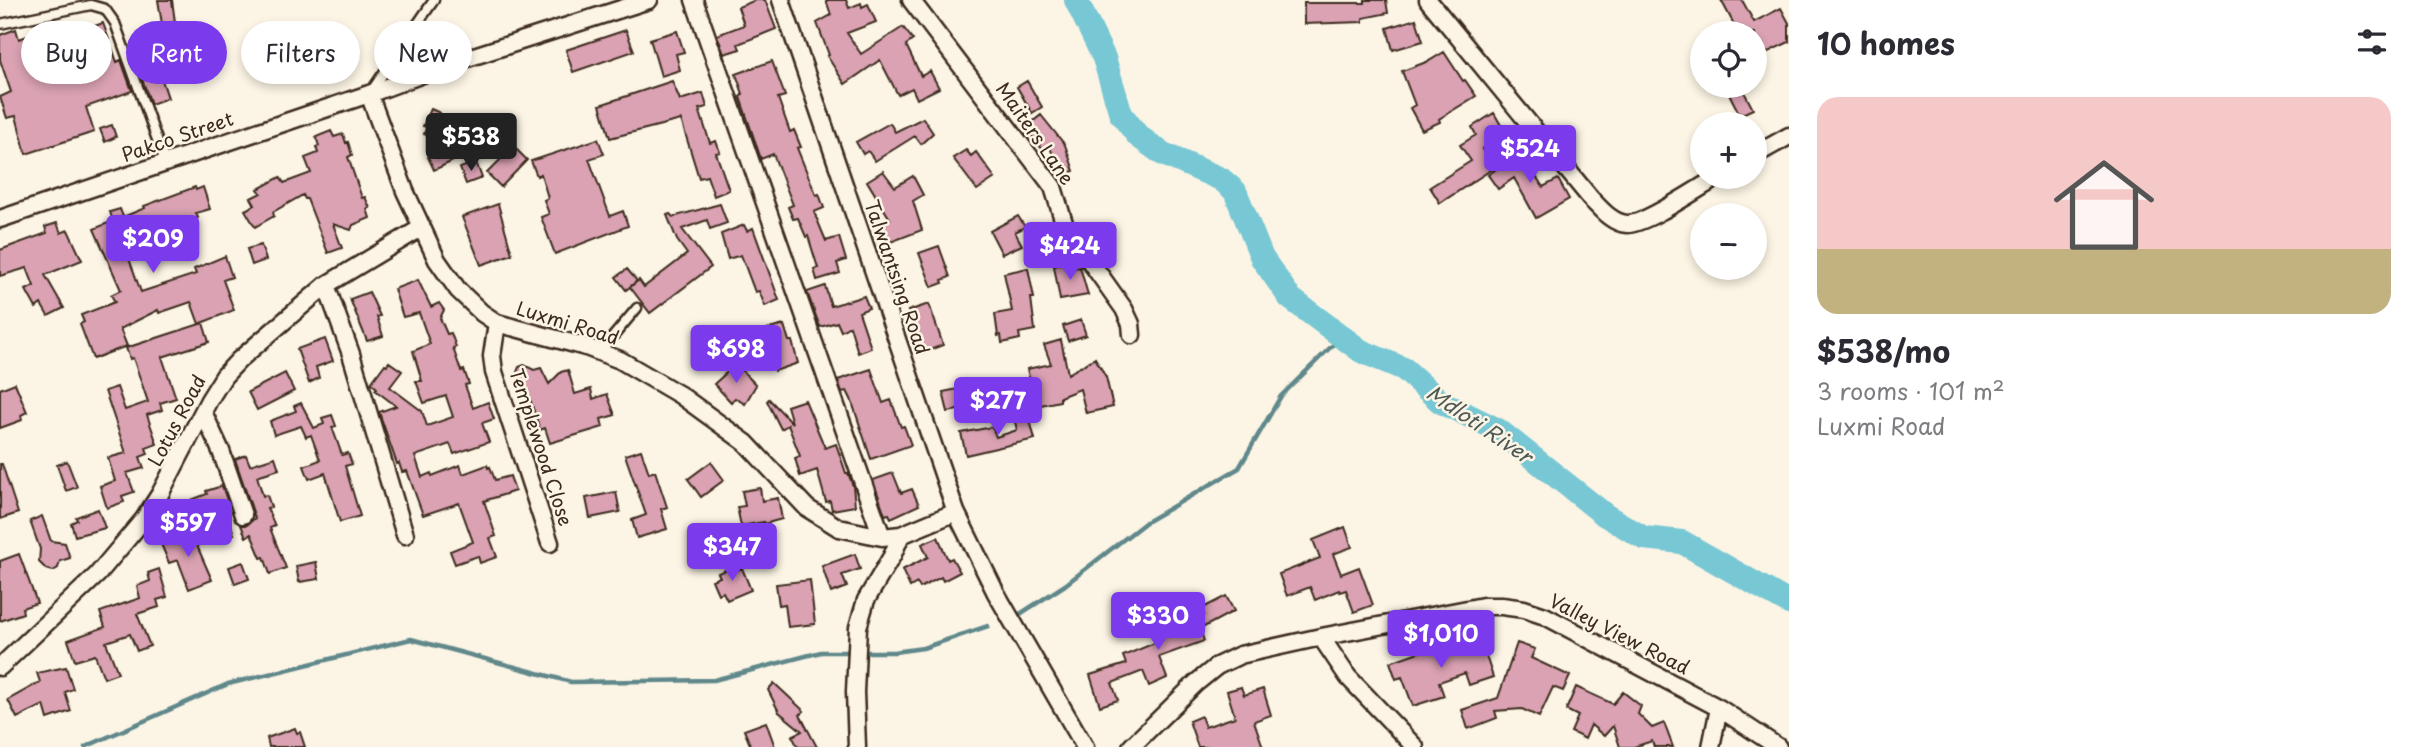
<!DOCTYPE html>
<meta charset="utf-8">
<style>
body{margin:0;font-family:"Playpen Sans",sans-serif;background:#f7f7f7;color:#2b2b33;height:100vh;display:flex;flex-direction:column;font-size:26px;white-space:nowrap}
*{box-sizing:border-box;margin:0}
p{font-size:23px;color:#7c7c81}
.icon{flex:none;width:38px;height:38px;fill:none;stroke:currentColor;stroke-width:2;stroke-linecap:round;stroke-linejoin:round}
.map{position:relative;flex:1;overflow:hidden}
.sheet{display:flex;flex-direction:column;background:#fff;width:630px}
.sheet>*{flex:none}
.top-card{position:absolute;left:21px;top:21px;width:665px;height:63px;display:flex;gap:14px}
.controls{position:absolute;left:1690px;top:21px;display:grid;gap:14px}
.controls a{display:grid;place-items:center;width:77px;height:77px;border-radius:50%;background:#fff;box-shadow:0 4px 10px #0003;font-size:35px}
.price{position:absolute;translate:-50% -60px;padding:0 16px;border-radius:7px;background:#7c3aed;color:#fff;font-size:23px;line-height:46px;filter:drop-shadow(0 2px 4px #0008)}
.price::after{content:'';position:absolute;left:50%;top:42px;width:21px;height:16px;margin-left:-10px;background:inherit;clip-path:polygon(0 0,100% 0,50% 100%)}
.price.on{background:#222;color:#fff}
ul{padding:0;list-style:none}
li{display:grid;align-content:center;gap:14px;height:371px;padding:0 28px}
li+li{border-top:2px solid #e1e1e2}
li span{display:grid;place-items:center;height:217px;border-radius:21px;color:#555}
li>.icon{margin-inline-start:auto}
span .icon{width:126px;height:126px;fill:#fffc;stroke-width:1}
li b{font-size:30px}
h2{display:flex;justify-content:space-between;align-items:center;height:84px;padding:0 28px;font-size:30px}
.chip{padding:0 24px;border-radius:32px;background:#fff;box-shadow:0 4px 10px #0003;font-size:24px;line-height:63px}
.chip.on{background:#7c3aed;color:#fff}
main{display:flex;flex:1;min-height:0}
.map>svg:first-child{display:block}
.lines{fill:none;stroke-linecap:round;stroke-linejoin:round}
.stream{stroke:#60888b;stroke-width:4.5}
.river{stroke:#78c7d4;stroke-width:24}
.building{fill:#daa2b3;stroke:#3b2a1e;stroke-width:2}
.lane-casing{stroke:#3b2a1e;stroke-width:13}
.street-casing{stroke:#3b2a1e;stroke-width:21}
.lane{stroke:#fcf5e5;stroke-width:8}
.street{stroke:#fcf5e5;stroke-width:16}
.labels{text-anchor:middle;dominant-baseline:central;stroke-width:5;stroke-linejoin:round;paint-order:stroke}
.street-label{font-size:19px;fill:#3b2a1e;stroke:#fcf5e5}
.water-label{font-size:21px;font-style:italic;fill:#4d5955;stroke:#fcf5e5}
</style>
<main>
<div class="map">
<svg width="1789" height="747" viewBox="0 0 1789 747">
<rect width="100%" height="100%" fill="#fcf5e5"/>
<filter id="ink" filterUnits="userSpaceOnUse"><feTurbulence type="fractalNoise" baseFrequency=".0143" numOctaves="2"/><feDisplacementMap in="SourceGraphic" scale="14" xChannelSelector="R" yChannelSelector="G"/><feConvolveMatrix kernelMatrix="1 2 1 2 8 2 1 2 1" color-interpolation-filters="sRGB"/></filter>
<g filter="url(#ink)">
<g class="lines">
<path class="stream" d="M1017 616 1065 585 1146 522 1239 468 1281 396 1342 336
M85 747 228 684 411 639 571 682 714 680 821 652H894L923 648 988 626"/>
<path class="river" d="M1076 0 1104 58 1121 114 1138 136 1163 154 1221 179 1235 191 1262 258 1290 298 1361 351 1404 369 1441 402 1498 430 1605 515 1644 538 1682 542 1789 603"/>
</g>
<path class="building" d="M158 0H172L175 22 162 24Z
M756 0H765L776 29 738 44 740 49 724 54 717 35 744 25 738 7Z
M826 0H846L849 8 861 3 862 7 868 4 876 22 847 33 861 54 903 27 913 40 906 45 921 76 930 71 939 88 917 99 912 88 898 95 880 60 845 84 827 56 829 55 817 23 831 15Z
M1365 0H1386L1388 13 1363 18V22L1304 24V3H1365Z
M1721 0H1742L1754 22 1781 8 1789 23V42L1760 56 1755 44V33H1732L1737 30Z
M1416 19 1423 41 1393 50 1387 28Z
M103 23 117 62 121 60 132 91 86 107 94 132 26 154 16 116 7 118 0 97 11 92 0 60V35L16 29 19 39 58 25 63 37Z
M626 30 634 51 573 72 566 50Z
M677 31 684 52 676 54 680 70 661 76 650 39Z
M152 50 168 98 151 104 134 56Z
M1444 52 1463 81 1465 80 1476 96 1439 119 1440 122 1422 130 1410 108 1415 105 1402 71 1429 61Z
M772 61 785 96 778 98 790 132 794 130 801 147 797 148 816 195 819 194 824 208 814 212 826 241 839 237 846 260 837 263 840 273 817 280 814 269 818 268 808 236 806 237 798 218 793 219 788 207 793 205 773 154 761 159 740 97 743 94 736 74Z
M672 81 680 100 703 93 707 107 699 109 710 143 716 141 720 152 716 153 729 190 714 196 707 176 699 178 681 120 610 138 600 105Z
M1027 81 1042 107 1032 113 1017 87Z
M1725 86H1741L1753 109 1740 115Z
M431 109 440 113 438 118 462 128 450 156 453 161 434 170 428 157 447 148 429 140 431 137 424 134 427 127 423 126Z
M1494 113 1506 134 1482 149 1494 168 1440 203 1430 187 1471 161 1460 145 1476 135 1472 127Z
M1041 115 1065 145 1074 171 1060 176 1049 144 1043 150 1025 128Z
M923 118 933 133 921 144 915 136 875 161 868 151 863 154 856 142 890 123 895 132Z
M112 125 116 137 105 142 100 129Z
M331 131 334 137 343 134 346 143 348 142 352 155 348 157 362 198 365 197 370 208 367 209 370 218 353 225 351 230 333 224 342 248 328 253 307 199H305L303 195 273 212 274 216 255 227 245 210 255 205 251 198 261 193 258 189 280 177 284 183 311 173 305 158 318 153 316 147 319 146 316 137Z
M598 139 604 154 589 159 610 216 623 211 628 226 555 254 541 217 549 214 544 200 548 198 541 174 537 176 531 161Z
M515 148 527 160 501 187 487 173 509 151 511 153Z
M966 150 971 156 976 152 995 178 977 190 953 158Z
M1520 152 1543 187 1558 179 1569 199 1536 218 1514 178 1498 189 1488 175Z
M476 162 482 178 466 184 460 168Z
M883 171 895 187 913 176 923 195 913 201 922 230 888 243 881 222 890 219 867 181Z
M195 187 196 190 203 187 210 209 196 213 198 218 183 223 181 219 177 218 130 237 135 251 127 253 141 292 196 274 194 269 225 256 232 277 223 280 234 310 199 324 191 302 159 313 158 310 120 329 127 346 93 359 80 324 84 322 81 315 115 302 111 295 121 290 94 229 113 221 110 212 120 209 123 217 145 208 144 206Z
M498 204 512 254 481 265 462 217Z
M720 204 727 223 710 229 707 220 682 229 711 267 650 313 630 287 639 280 644 287 687 254 677 240 667 215 670 214 673 217Z
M1018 216 1025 227 1015 232 1022 245 1002 254 990 231Z
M57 223 61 233 68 230 82 260 45 275 64 308 48 316 41 304 36 308 26 290 34 286 27 268 0 276V250L47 233 45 227Z
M744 225 747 231 753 228 779 300 765 306 759 291 755 292 741 255 728 259 721 234Z
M261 245 266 260 252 265 247 249Z
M939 246 950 277 942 280 943 283 932 287 919 253Z
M1066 263 1067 269 1080 267 1088 295 1060 300 1054 266Z
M1028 268 1034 298H1031L1035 330 1019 333 1020 339 1002 343 1001 335 998 336 995 314 1012 311 1004 273Z
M627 269 637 281 626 290 616 277Z
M418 280 431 307 439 303 444 310 440 318 447 334 451 333 456 347 453 348 461 371 464 370 469 384 465 385 473 408 488 402 494 419 482 423 489 442 454 454 450 444 415 456 422 477 431 473 432 476 460 465 463 474 487 465 488 468 490 467 495 480 510 476 515 491 484 501 496 536 490 538 497 557 480 563 478 556 455 564 450 551 473 542 459 503 423 515 407 471 402 472 399 463 397 464 379 412 396 406 375 390 377 388 371 383 385 364 387 365 389 362 402 371 390 387 422 411 427 426 453 417 446 396 424 403 416 381H422L413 351 430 344 419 313 403 317 394 289Z
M825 286 831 306 864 296 869 308 859 312 871 348 858 353 850 326 841 331 837 322 820 327 807 292Z
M369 292 380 316 377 317 383 336 367 341 350 299Z
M929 304 943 345 922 353 908 311Z
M1081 320 1086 335 1068 341 1063 326Z
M203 323 209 342 162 357 176 398 160 403 162 410 147 415 157 444 146 448 148 454 140 457 144 468 127 473 134 492 122 496 124 502 107 508 100 486 115 481 108 458 126 453 105 391 117 387 125 410 148 402 133 358 130 359 126 348Z
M784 325 789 341H792L798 363 775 371 762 331Z
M325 339 333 361 316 367 319 378 309 383 297 349Z
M1061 340 1068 374 1095 358 1106 377 1113 407 1086 413 1080 389 1060 397V401L1036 406 1027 369 1051 364 1044 345Z
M736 364 756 385 745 404 735 398 731 402 714 384Z
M524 365 534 370 541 368 549 384 561 372 568 370 575 394 591 389 593 399 607 394 615 415 601 419 603 427 550 443 545 428 540 430 530 399 525 401 520 386H522L517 372 519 367Z
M871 369 883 403 891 400 901 427 904 426 911 445 871 459 851 399 847 391 842 392 838 380Z
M285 373 294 391 257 410 248 392Z
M980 380V384L994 382 999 401 948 412 943 392 963 388 962 382Z
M15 383 27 412 21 415 22 420 0 428V389Z
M769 399 792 423 787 406 805 400 825 448 836 444 846 473H848L853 486 855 506 832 510 830 501 826 502 817 470 800 476 795 458 800 456 788 425 781 429 767 401Z
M301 403 314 428 324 424 322 418 332 415 336 426 332 427 342 455 348 453 352 464 345 466 360 516 340 522 325 473 309 479 304 466 320 460 311 435 306 437 301 426 274 435 270 421 296 411 294 406Z
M1028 413 1035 439 966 455 961 433 992 427 996 437 1017 430 1014 418Z
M641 450 649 473 655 471 667 507 661 509 667 529 637 538 632 520 646 515 625 455Z
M246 455 250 465 275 457 279 469 257 476 263 496 267 495 271 507 267 508 275 526 270 528 286 568 270 574 264 557 261 558 251 534 246 537 241 525H247L255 518 235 459Z
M67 461 77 487 66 491 57 465Z
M711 462 724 480 701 497 688 479Z
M0 464H2L18 513 0 519Z
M893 473 901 493 912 489 919 505 891 518 889 514 885 515 873 480Z
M222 486 228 503 224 504 234 534 219 539 211 518 181 529 177 519 195 512 191 500 207 494 206 491Z
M760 488 762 501 778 498 782 519 764 524V522L741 526 737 507 745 506 742 491Z
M616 492 620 512 590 518 586 498Z
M98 509 105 528 75 536 71 523 77 520 76 517Z
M42 516 51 541 65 543 70 558 60 561 58 568 53 571 46 569 39 562 40 549 30 521Z
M1345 527 1352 547 1333 554 1341 574 1359 567 1373 605 1354 612 1346 590 1340 592 1339 590 1315 600 1310 587 1287 596 1279 574 1320 558 1313 540Z
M191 532 212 580 189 589 178 560 169 563 161 544Z
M938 537 948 560 952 558 960 572 943 581 941 577 920 588 917 583 910 587 902 570 928 557 922 544Z
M19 554 37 603 22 608 23 613 0 621V561Z
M855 554 860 569 842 575 847 587 831 593 822 566Z
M243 562 249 579 235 584 229 567Z
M316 562 319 579 299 582 296 566Z
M730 568 731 573 742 568 751 590 727 600 723 592 718 594 712 580 720 577 718 573Z
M159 569 167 597 157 600 159 607 137 614 150 646 137 651 130 634 106 642 118 673 104 678 95 655 75 661 68 640 105 627 100 612 140 598 137 586 150 581 148 573Z
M810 580 815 624 788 627 785 604 779 605 776 584Z
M1226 596 1234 611 1200 629 1204 641 1159 657 1167 678 1149 686 1143 671 1112 683 1118 700 1100 706 1090 675 1126 664 1123 656 1162 640 1159 632 1204 615 1201 609Z
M1481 641 1493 677 1469 685 1465 673 1439 682 1444 696 1413 706 1402 677 1396 679 1390 662 1427 649 1429 652 1458 643 1460 648Z
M1517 643 1535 649 1531 658 1570 676 1563 691 1553 687 1539 717 1522 709 1495 711 1497 718 1468 729 1462 710 1498 698Z
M66 667 73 689 65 692 71 711 48 719 44 705 17 718 8 700 40 682 37 673Z
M774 683 804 711 800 715 817 747H798L792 736 802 731 779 712 768 690Z
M1241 687 1244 695 1263 689 1271 715 1254 721 1263 747H1198L1189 721 1201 716 1205 727 1235 717 1227 691Z
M1576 687 1613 704 1623 692 1641 706 1638 714 1652 728 1664 723 1673 747H1654L1652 741 1634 747H1620L1613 726 1604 736 1591 725 1585 739 1571 732 1578 716 1566 710Z
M766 722 775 747H751L744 730Z
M295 728 297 733 300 732 305 747H269L267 738Z"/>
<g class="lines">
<defs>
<path id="lane" d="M0 24 91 5 105 9 115 23 165 162
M372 90 434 0
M600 352 637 308"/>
<path id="street" d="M694 0 882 537
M781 0 956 512 996 593 1085 747
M911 0 1053 187 1065 226 1124 309 1131 324 1132 335
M1428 0 1592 200C1601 209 1612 223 1627 224 1645 225 1700 187 1718 177
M369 94 405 191 437 260 458 290 482 313 497 323 586 347 620 360 680 395 746 443 807 508 839 528 882 537 901 535 956 512
M1755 155 1789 136
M0 219 369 94 455 62 649 0
M326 285 351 354 405 535
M497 323 492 356 494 372 550 543
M203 412 221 451 243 515
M1321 637 1348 677 1415 747
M0 667 97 575 144 519 160 494 209 400 224 376 239 360 326 285 421 228
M857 747 855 692 858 627 866 600 892 556 901 535
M1131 747 1196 683 1217 666 1240 655 1321 637 1483 606H1502L1524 609 1545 616 1719 708 1778 747
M1711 747 1719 708"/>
</defs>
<use href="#lane" class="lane-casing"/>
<use href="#street" class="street-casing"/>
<use href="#lane" class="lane"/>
<use href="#street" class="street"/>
</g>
</g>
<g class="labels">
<g class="street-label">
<text transform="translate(1036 133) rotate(55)">Maiters Lane</text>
<text transform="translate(177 136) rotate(-19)">Pakco Street</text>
<text transform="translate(898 277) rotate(71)">Talwantsing Road</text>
<text transform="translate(568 322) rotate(17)">Luxmi Road</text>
<text transform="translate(176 420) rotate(-62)">Lotus Road</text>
<text transform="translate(542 447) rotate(72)">Templewood Close</text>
<text transform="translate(1620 633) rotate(27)">Valley View Road</text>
</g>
<g class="water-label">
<text transform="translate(1480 423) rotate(34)">Mdloti River</text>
</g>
</g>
</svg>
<div class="controls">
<a><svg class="icon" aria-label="locate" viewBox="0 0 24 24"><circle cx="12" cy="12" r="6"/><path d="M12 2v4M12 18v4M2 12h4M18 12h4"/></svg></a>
<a>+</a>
<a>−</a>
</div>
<b class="price on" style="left:471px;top:173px">$538</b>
<b class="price" style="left:1530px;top:185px">$524</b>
<b class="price" style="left:153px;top:275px">$209</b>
<b class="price" style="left:1070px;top:282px">$424</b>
<b class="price" style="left:736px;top:385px">$698</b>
<b class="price" style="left:998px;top:437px">$277</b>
<b class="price" style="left:188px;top:559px">$597</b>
<b class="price" style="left:732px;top:583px">$347</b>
<b class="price" style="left:1158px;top:652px">$330</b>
<b class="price" style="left:1441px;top:670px">$1,010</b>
<div class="top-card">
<a class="chip">Buy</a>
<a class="chip on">Rent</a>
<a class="chip">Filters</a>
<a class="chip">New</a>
</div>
</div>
<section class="sheet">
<h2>10 homes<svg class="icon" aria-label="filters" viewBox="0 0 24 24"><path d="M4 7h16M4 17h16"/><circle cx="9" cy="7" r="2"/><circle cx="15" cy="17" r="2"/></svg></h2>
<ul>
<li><span style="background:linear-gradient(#f6c9c9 70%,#c2b280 0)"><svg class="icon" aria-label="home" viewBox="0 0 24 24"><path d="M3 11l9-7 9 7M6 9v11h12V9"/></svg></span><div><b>$538/mo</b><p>3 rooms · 101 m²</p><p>Luxmi Road</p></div></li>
</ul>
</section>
</main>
